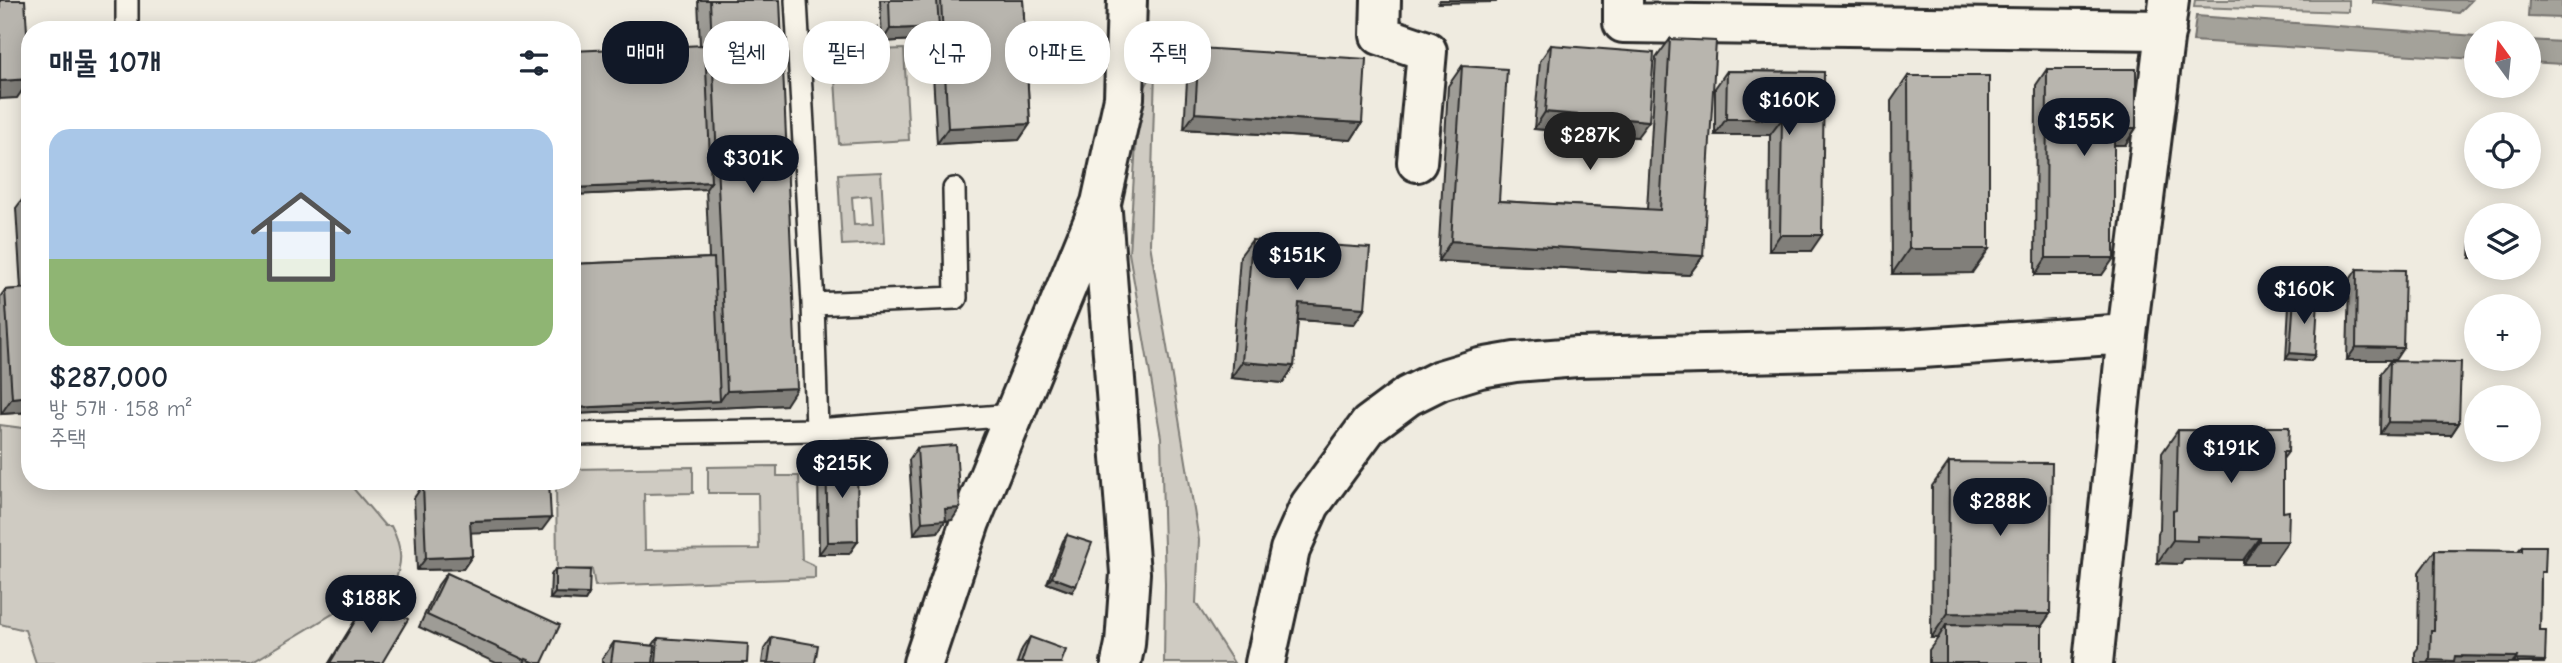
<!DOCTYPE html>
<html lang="ko">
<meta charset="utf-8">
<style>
body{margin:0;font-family:"Comic Neue","Poor Story",sans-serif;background:#f6f6f7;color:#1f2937;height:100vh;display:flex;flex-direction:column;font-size:26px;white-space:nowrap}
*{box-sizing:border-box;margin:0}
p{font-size:23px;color:#747a83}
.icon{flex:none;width:38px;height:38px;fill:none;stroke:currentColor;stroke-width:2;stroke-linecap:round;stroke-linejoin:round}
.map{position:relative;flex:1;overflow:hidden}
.details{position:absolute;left:21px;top:21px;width:560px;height:469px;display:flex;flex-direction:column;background:#fff;border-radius:28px;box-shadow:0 4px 18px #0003}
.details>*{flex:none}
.guide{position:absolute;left:602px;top:21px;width:665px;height:63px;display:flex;gap:14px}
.needle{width:46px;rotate:345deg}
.controls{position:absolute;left:2464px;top:21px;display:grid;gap:14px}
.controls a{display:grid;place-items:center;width:77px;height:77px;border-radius:50%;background:#fff;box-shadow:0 4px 18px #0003;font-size:35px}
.price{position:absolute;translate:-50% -60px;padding:0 16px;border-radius:24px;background:#111827;color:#fff;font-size:23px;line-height:46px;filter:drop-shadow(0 2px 4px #0008)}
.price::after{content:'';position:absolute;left:50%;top:42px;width:21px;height:16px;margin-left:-10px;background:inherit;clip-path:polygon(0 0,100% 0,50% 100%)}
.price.on{background:#222;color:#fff}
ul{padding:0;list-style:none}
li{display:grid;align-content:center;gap:14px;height:371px;padding:0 28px}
li span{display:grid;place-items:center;height:217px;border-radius:21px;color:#555}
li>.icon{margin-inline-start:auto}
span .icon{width:126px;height:126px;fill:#fffc;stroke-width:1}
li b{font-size:30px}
h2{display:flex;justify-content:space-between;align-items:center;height:84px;padding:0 28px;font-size:30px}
.pill{padding:0 24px;border-radius:28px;background:#fff;box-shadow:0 4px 18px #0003;font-size:24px;line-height:63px}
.pill.on{background:#111827;color:#fff}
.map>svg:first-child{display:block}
.green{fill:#cfcbc2;stroke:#7d7b76;stroke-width:2;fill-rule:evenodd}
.water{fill:#a4a29a;stroke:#74726e;stroke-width:2}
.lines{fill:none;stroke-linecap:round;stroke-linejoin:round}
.lane-casing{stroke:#2b2b2b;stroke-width:26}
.street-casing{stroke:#2b2b2b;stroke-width:44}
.lane{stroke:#f7f3e8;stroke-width:21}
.street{stroke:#f7f3e8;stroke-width:38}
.wall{fill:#9e9c96;stroke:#2b2b2b;stroke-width:2}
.shaded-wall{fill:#817f7a;stroke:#2b2b2b;stroke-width:2}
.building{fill:#b8b5ae;stroke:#2b2b2b;stroke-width:2}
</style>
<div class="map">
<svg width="2562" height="663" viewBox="0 0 2562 663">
<rect width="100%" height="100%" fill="#efebe0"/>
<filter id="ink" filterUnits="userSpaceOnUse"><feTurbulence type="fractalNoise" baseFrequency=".0143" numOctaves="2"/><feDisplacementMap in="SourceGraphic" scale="14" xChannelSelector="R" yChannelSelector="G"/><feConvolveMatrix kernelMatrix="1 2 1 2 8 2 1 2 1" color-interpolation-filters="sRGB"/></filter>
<g filter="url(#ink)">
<path class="green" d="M2195 0H2349V12L2194 7Z
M877 27 878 50 904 49 909 140 839 144 832 30Z
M1155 70 1150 244 1199 540 1196 603 1234 663H1164L1165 584 1161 437 1129 253 1139 97Z
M881 172 885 243 842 245 838 174ZM871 195 873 224 854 225 852 197Z
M0 425 30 429V481H347L385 526H391C404 551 402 563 393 588L346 606 251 663H36L25 630 0 624Z
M777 466V476H799L802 560 815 566V578L595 586 592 569 557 570 556 481H572V469L693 467V493L644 494 645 550 759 549 758 493H708V467Z"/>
<path class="water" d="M2373 0H2472L2459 13 2373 3Z
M2529 0H2562V18L2528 17Z
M2196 16 2476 36V59L2193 41Z
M2529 40 2562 42V64L2529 62Z"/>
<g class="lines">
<defs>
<path id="lane" d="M127 0V30
M796 0 813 304 956 298 954 189
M813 304 817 430
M572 434 817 430 1014 415"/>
<path id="street" d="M1381 0 1380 35 1427 51 1417 162
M1623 0V23L2166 30
M1102 212 1130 573 1125 644 1121 663
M923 663 970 522 1101 203 1124 98 1127 0
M1265 663 1290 550 1310 505 1369 425 1408 396 1440 380 1480 368 1515 362 1577 357 1908 349 2127 334
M2093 663 2127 334 2169 0"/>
</defs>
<use href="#lane" class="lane-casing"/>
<use href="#street" class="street-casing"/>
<use href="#lane" class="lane"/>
<use href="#street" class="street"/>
</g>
<path class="wall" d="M698 0H780L786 405 572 414V264L709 258 706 189 572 195 700 45Z
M880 0H1023L1030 124 1019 140 937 144 931 39 882 42Z
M1670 39 1703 256 1689 275 1438 261 1448 86 1462 66 1499 201 1647 209 1656 58Z
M1551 45 1637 137 1534 129 1540 61Z
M1199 48 1362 123 1351 140 1184 129 1188 65Z
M2047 69 2136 128 2125 145H2114L2102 275H2035L2036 85Z
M1727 71 1824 72 1811 251H1769L1770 135H1715V88Z
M1908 76 1972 273 1892 274 1891 101Z
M25 196H30V412L1 414 0 297 5 290 21 289 16 208Z
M2476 217V258H2470L2472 223Z
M1252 240 1365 308 1354 324 1298 320 1294 366 1283 383 1231 378 1240 256Z
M2357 269 2395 360H2347L2349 281Z
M2294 298 2315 355 2311 361 2286 359 2289 305Z
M2390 361 2459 423 2451 435 2380 434 2381 373Z
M2265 427 2288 452 2283 459V512L2288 541 2272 564H2243V560L2184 559 2181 564 2157 563 2158 533 2160 529 2162 453 2178 430 2262 431Z
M917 448 952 520 945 521 938 532 914 534 909 460Z
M826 459 858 541 849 554H819L818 471Z
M1949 462 2042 626V663H1929V650L1938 638H1931L1932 486Z
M423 485 542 530 471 532 472 556 463 569 417 570 414 498Z
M1067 535 1072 592 1047 583 1063 541Z
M2522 546 2541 578 2540 631 2544 663H2415V652L2418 648 2419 572 2435 550 2518 551Z
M555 569 589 594 585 601 550 599 551 575Z
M447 573 542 663H496L419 627 438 585Z
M370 596 382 663H329L362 609Z
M772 637 815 663H762L764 649Z
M1030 637 1061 663H1017L1022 649Z
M658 638 747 663H602V659L614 642 652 646Z"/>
<path class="shaded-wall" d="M1440 0H1497L1496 2 1438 3Z
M939 27 931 39 882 42 890 29Z
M30 79 17 98 0 99V81Z
M1545 112 1649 121 1637 137 1534 129Z
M1195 113 1362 123 1351 140 1184 129Z
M1726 119H1782L1770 135H1715Z
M1030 124 1019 140 937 144 948 128Z
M2114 128H2136L2125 145H2103Z
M711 182 706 189 572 195V188Z
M1780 235H1822L1811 251H1769Z
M1451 241 1703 256 1689 275 1438 261Z
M1909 249H1989L1972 273 1892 274Z
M2475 252H2476V258H2470Z
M2046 258H2114L2102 275H2035Z
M1299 303 1365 308 1354 324 1287 319Z
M2356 347 2403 348 2395 360H2347Z
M2290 353 2315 355 2311 361 2286 359Z
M1242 362 1294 366 1283 383 1231 378Z
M797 388 786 405 572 414V408L720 401 727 391Z
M30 396V412L1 414 12 398Z
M2388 422 2459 423 2451 435 2380 434Z
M960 508 952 520 945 521 938 532 914 534 922 522 945 509Z
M551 518 542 530 462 533 470 521Z
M2197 536 2259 538 2243 560 2184 559 2181 564 2157 563 2173 540Z
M858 541 849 554H819L828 542Z
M2259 541H2288L2272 564H2243Z
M472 556 463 569 417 570 426 558Z
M1052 577 1076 586 1072 592 1047 583Z
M555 593 589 594 585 601 550 599Z
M1948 613 2050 614 2033 639 1946 625 1938 638H1931Z
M2455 656 2517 657 2512 663H2428L2430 660Z
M2516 660 2545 661 2544 663H2514Z"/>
<path class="building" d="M0 0H25L30 79 0 81Z
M710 0H780L797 388 727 391Z
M889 0H937L939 27 890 29Z
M941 0H1023L1030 124 948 128Z
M1670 39 1716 41 1703 256 1451 241 1462 66 1507 69 1499 201 1660 210Z
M705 45 711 182 572 188V51Z
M1551 45 1654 53 1649 121 1545 112Z
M1199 48 1366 59 1362 123 1195 113Z
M2047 69H2136V128H2114V258H2046Z
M1727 71 1824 72 1822 235H1780L1782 119H1726Z
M1908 76H1989V249H1909Z
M25 196H30V278Z
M2496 210 2523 211V215H2495Z
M2476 217V252H2475Z
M1252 240 1370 248 1365 308 1299 303 1294 366 1242 362Z
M714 258 720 401 572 408V264Z
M2357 269 2405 270 2403 348 2356 347Z
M30 288V396L12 398 5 290Z
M2294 298 2318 299 2315 355 2290 353Z
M2390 361 2461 362 2459 423 2388 422Z
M2265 427H2289L2288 452H2283V512L2289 511 2288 541H2259V538L2197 536V541L2173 540V511L2176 510 2178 430 2265 431Z
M956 445 960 508 945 509 946 520 922 522 917 448Z
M857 458 858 541 828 542 826 459Z
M1949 462 2052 463 2050 614 1948 613Z
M536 481H549L551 518 470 521 472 556 426 558 423 485Z
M1067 535 1092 543 1076 586 1052 577Z
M2522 546H2546L2545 572H2541L2540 631H2546L2545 661 2516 660 2517 657 2455 656 2454 661 2430 660 2431 630H2434L2435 550 2522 551Z
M555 569 590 570 589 594 555 593Z
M447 573 560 625 542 663H536L526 659 525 660 427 615Z
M370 596 408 619 382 663H330Z
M1946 625 2042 626V663H1946Z
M772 637 818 645 815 663H768Z
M1030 637 1066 650 1061 663H1021Z
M658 638 748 644 747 663H656Z
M614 642 655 646 653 663H611Z
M526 659 536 663H524Z"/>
</g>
</svg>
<div class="controls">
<a><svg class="needle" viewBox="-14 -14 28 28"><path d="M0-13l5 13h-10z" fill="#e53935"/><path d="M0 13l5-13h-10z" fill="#747a83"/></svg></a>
<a><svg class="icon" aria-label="locate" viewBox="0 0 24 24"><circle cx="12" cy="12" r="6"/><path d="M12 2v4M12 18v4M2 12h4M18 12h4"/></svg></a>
<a><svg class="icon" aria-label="layers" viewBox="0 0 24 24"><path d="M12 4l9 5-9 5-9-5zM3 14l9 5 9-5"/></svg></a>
<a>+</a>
<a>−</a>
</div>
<b class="price" style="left:1789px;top:137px">$160K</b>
<b class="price" style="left:2084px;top:158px">$155K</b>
<b class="price on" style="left:1590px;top:172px">$287K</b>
<b class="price" style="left:753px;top:195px">$301K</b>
<b class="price" style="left:1297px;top:292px">$151K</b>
<b class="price" style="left:2304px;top:326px">$160K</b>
<b class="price" style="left:2231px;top:485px">$191K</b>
<b class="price" style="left:842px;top:500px">$215K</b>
<b class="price" style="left:2000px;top:538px">$288K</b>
<b class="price" style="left:371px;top:635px">$188K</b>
<div class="guide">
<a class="pill on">매매</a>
<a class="pill">월세</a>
<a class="pill">필터</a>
<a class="pill">신규</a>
<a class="pill">아파트</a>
<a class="pill">주택</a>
</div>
<section class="details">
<h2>매물 10개<svg class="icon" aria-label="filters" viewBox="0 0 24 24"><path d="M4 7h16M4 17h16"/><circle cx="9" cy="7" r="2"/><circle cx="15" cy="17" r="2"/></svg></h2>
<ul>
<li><span style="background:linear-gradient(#a9c7e8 60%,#8fb573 0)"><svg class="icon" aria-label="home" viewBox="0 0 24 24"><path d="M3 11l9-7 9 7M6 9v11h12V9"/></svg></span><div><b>$287,000</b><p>방 5개 · 158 m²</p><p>주택</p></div></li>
</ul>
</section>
</div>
